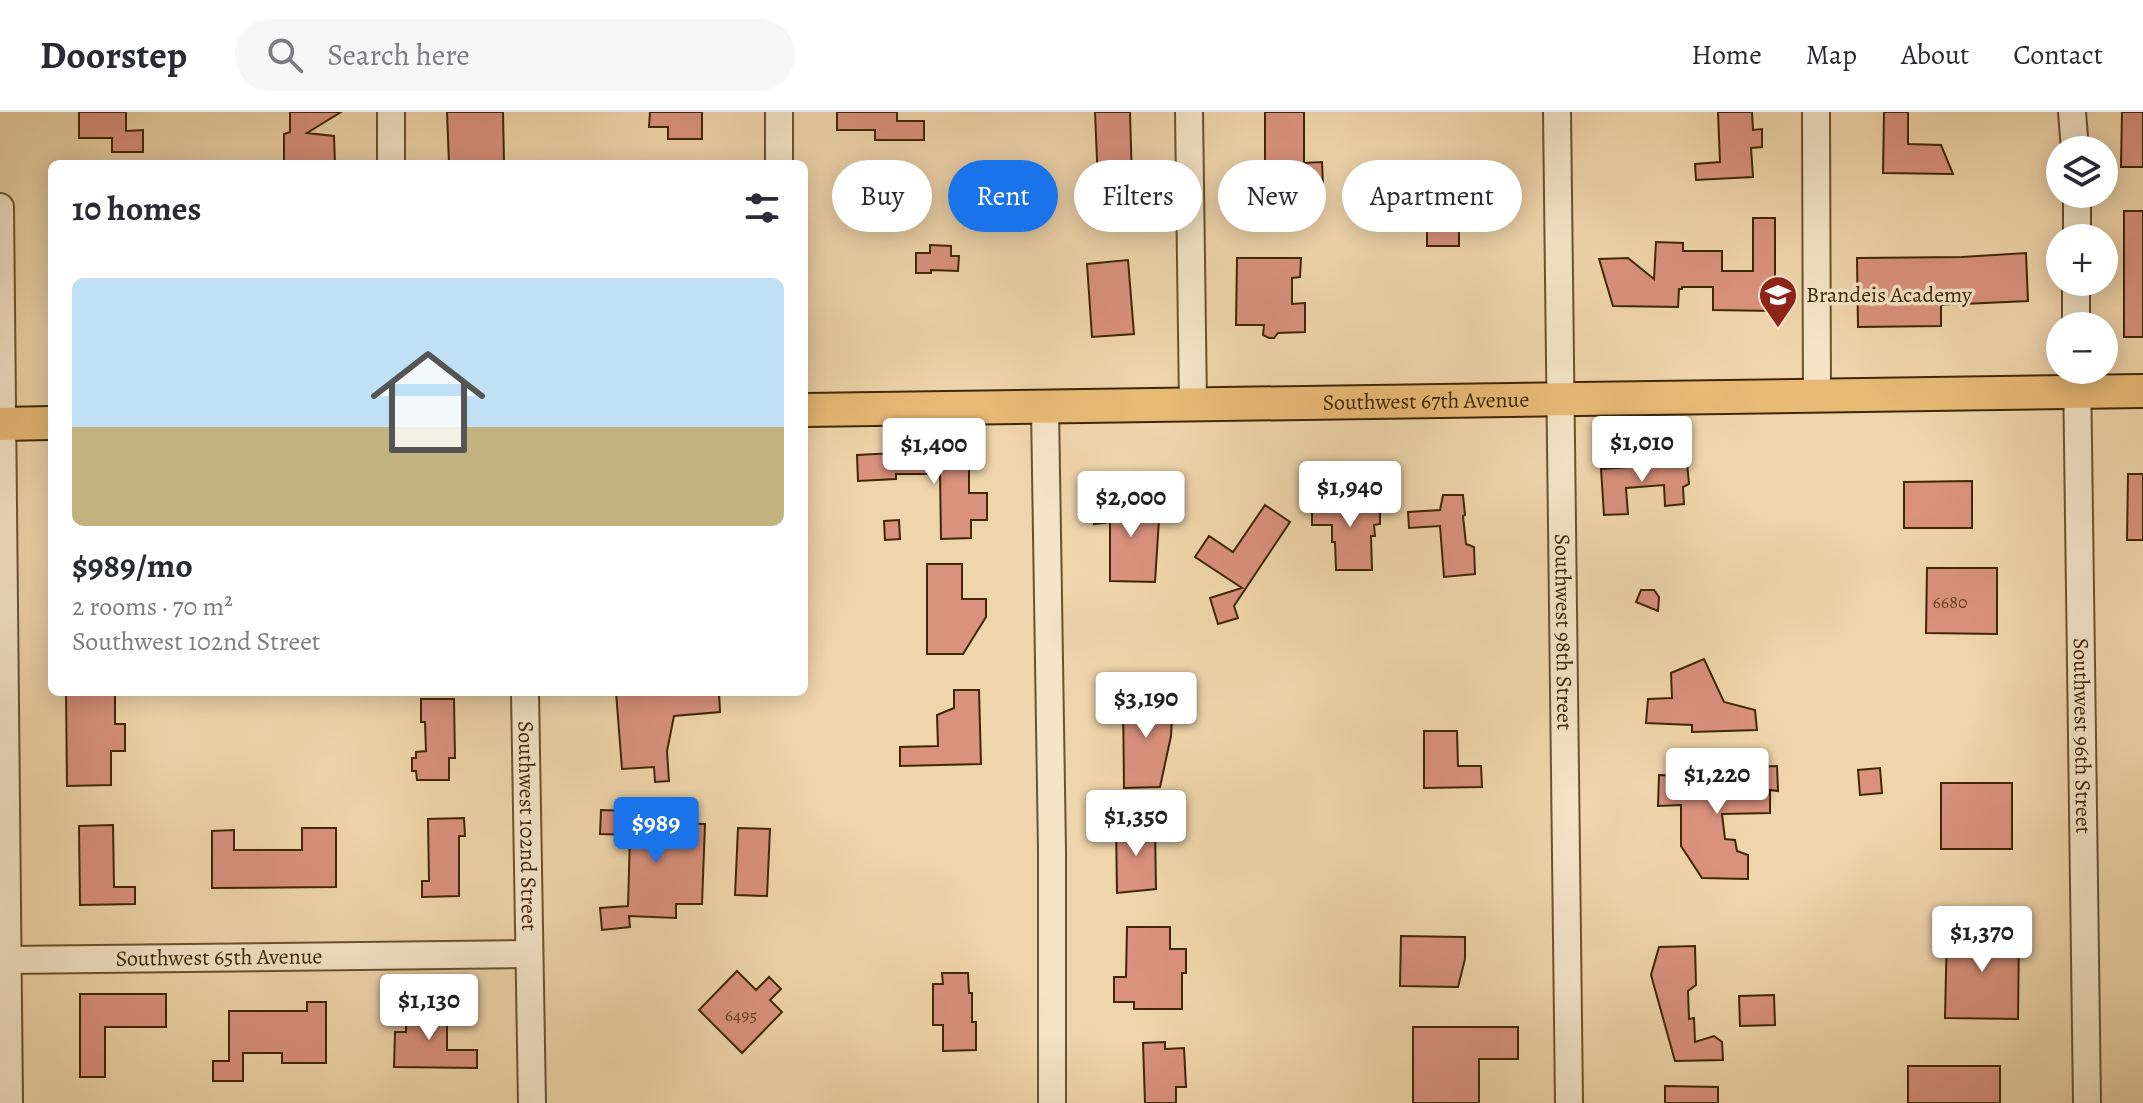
<!DOCTYPE html>
<meta charset="utf-8">
<style>
body{margin:0;font-family:Alegreya,serif;background:#f7f7f7;color:#2b2b33;height:100vh;display:flex;flex-direction:column;font-size:30px;white-space:nowrap}
*{box-sizing:border-box;margin:0}
p{font-size:26px;color:#7c7c81}
.icon{flex:none;width:44px;height:44px;fill:none;stroke:currentColor;stroke-width:2;stroke-linecap:round;stroke-linejoin:round}
.map{position:relative;flex:1;overflow:hidden}
.details{position:absolute;left:48px;top:48px;width:760px;height:536px;display:flex;flex-direction:column;background:#fff;border-radius:12px;box-shadow:0 4px 20px #0003}
.details>*{flex:none}
.banner{position:absolute;left:832px;top:48px;width:760px;height:72px;display:flex;gap:16px}
.controls{position:absolute;left:2046px;top:24px;display:grid;gap:16px}
.controls a{display:grid;place-items:center;width:72px;height:72px;border-radius:50%;background:#fff;box-shadow:0 4px 20px #0003;font-size:40px}
.price{position:absolute;translate:-50% -68px;padding:0 18px;border-radius:8px;background:#fff;color:#222;font-size:26px;line-height:52px;filter:drop-shadow(0 2px 4px #0008)}
.price::after{content:'';position:absolute;left:50%;top:48px;width:24px;height:18px;margin-left:-12px;background:inherit;clip-path:polygon(0 0,100% 0,50% 100%)}
.price.current{background:#1a73e8;color:#fff}
ul{padding:0;list-style:none}
li{display:grid;align-content:center;gap:16px;height:424px;padding:0 24px}
li span{display:grid;place-items:center;height:248px;border-radius:12px;color:#555}
li>.icon{margin-inline-start:auto}
span .icon{width:144px;height:144px;fill:#fffc;stroke-width:1}
li b{font-size:34px}
h2{display:flex;justify-content:space-between;align-items:center;height:96px;padding:0 24px;font-size:34px}
.pill{padding:0 28px;border-radius:36px;background:#fff;box-shadow:0 4px 20px #0003;font-size:28px;line-height:72px}
.pill.current{background:#1a73e8;color:#fff}
header{display:flex;align-items:center;gap:48px;box-sizing:border-box;height:112px;padding:0 40px;background:#fff;border-bottom:2px solid #e1e1e2}
header strong{font-size:38px}
nav{display:flex;gap:44px;margin-inline-start:auto;font-size:28px}
.search{width:560px;height:72px;background:#f7f7f7;display:flex;align-items:center;gap:20px;box-sizing:border-box;padding:0 28px;border-radius:44px;color:#7c7c81;font-size:30px}
.map>svg:first-child{display:block}
.building{fill:#da917d;stroke:#3e2805;stroke-width:2}
.lines{fill:none;stroke-linecap:round;stroke-linejoin:round}
.minor-casing{stroke:#6a532e;stroke-width:30}
.major-casing{stroke:#3e2805;stroke-width:36}
.minor{stroke:#f5e4c8;stroke-width:26}
.major{stroke:#e8ba76;stroke-width:32}
.labels{text-anchor:middle;dominant-baseline:central;stroke-width:7;stroke-linejoin:round;paint-order:stroke}
.number-label{font-size:18px;fill:#654223}
.poi-label{font-size:22px;fill:#3e2805;stroke:#f5e4c8;text-anchor:start}
.street-label{font-size:22px;fill:#3e2805;stroke:#f5e4c8}
</style>
<header>
<strong>Doorstep</strong>
<div class="search"><svg class="icon" aria-label="search" viewBox="0 0 24 24"><circle cx="10" cy="10" r="6"/><path d="M15 15l6 6"/></svg>Search here</div>
<nav><a>Home</a><a>Map</a><a>About</a><a>Contact</a></nav>
</header>
<div class="map">
<svg width="2143" height="991" viewBox="0 0 2143 991">
<rect width="100%" height="100%" fill="#efd5ab"/>
<filter id="stains"><feTurbulence type="fractalNoise" baseFrequency=".0025" numOctaves="4"/><feColorMatrix values="0 0 0 0 .2 0 0 0 0 .09 0 0 0 0 .02 0 0 0 .5 -.17"/></filter>
<radialGradient id="worn" r=".72"><stop offset=".6" stop-color="#630" stop-opacity="0"/><stop offset="1" stop-color="#630" stop-opacity=".3"/></radialGradient>
<path class="building" d="M79 0H126V19L143 18V40H112V26H79Z
M290 0H341L307 21 334 24 335 52H299V49L284 50V22L290 20Z
M447 0H503L504 52H449Z
M650 0H702V27H668V15H649Z
M837 0H897V9H924V28H875V18H837Z
M1095 0H1130L1132 70 1098 71Z
M1265 0H1304V51L1322 50 1323 73 1265 74Z
M1718 0H1752L1753 18 1762 17V35L1751 36 1753 65 1696 68 1695 52 1720 50Z
M1884 0H1908V32L1941 33 1953 62 1883 61Z
M2122 0H2143V55H2121Z
M1463 54 1464 79H1449V112H1459V134H1427V118H1418V84H1427L1426 70H1438V55Z
M2124 99H2143V225H2124Z
M1753 106H1775V199L1713 198V175H1682V177H1679L1678 195 1613 194 1599 147 1628 146 1654 167 1656 130 1683 131V139H1722V159H1753Z
M930 133 951 134V144H959L958 159 931 158V161H916V141H930Z
M2026 141 2028 189 1941 193V214L1858 215 1857 146 1962 145Z
M1237 146H1301L1300 165 1292 166V192L1305 191V220L1278 221 1274 226H1269L1263 223 1264 213H1236Z
M1128 148 1134 222 1092 225 1087 152Z
M895 341V343L969 342V381H987V408H971V426L941 427 940 362H896V367L858 369 857 343Z
M1687 351 1689 372 1683 375 1684 392 1665 394 1664 373 1626 376 1628 402 1604 403 1601 357Z
M2128 362H2143V428H2127Z
M1972 369V416H1904V370Z
M1443 383H1463L1465 403 1463 404 1466 432 1474 435 1475 462 1444 465 1440 414 1409 416 1408 400 1440 398Z
M1380 386V412L1374 413 1375 424H1371L1372 458H1336L1335 430H1332V413H1312V387Z
M1094 390 1160 392 1155 470 1110 469V410L1094 412Z
M1265 393 1290 410 1234 494 1238 506 1218 512 1210 486 1242 476 1195 445 1209 424 1233 440Z
M899 408 900 427 885 428 884 409Z
M927 452H962V487H986V505L963 542H927Z
M1927 456H1997V522L1926 521Z
M1641 478H1654L1659 485 1658 499 1636 490Z
M1704 547 1724 590 1755 598 1757 618 1692 620V613L1646 611 1648 587 1672 586 1671 561Z
M954 578H979L981 652 900 654V635L938 634 937 603 954 596Z
M66 580H115V612H125V639H111V673L67 674Z
M616 580H719L720 600 674 604 667 639 669 669 655 670 654 655 622 657Z
M1173 585 1171 624 1160 675 1124 676 1123 586Z
M421 587H454L455 646H449V668H417L416 659H412V646H416V640L426 639 425 610H421Z
M1424 619H1457L1458 654H1481L1482 675 1424 676Z
M1777 654 1778 679 1770 678V701L1722 702 1725 727 1735 728 1737 739 1748 743V767L1702 766 1681 734V693L1658 694 1659 663 1748 665V655Z
M1880 656 1882 681 1860 683 1858 658Z
M1941 671H2012V737H1941Z
M601 698 662 700 661 711 705 712 702 792H676V806L629 804 630 815 602 818 600 796 628 794 630 723 600 722Z
M464 706 465 724H459V784L422 785V769H429L428 707Z
M113 713 114 775H135V792L80 793 79 714Z
M1116 713H1155L1156 777 1117 781Z
M302 716H336V775L212 776V719L234 718V738H302Z
M738 716 770 717 767 784 735 783Z
M1127 815H1170V837H1186V861H1182V897H1134V890H1114V865H1126Z
M1947 817 2019 819 2018 907 1945 906Z
M1401 824 1465 825V847L1458 875 1400 874Z
M1695 834 1696 873 1688 879 1689 907 1694 906 1695 930 1714 924 1722 930 1723 948 1675 949 1651 863 1659 835Z
M737 859 756 878 769 865 781 877 770 888 782 900 742 941 699 898Z
M942 861H968L969 881H972V910H976V938L943 939V913H933V872H943Z
M80 882H166V915H105V965H80Z
M1774 883 1775 913 1740 914 1739 884Z
M307 890H326V951H282V941H243V969H213V949H229V899H307Z
M406 895 447 896V938H477V956L394 955 395 920H406Z
M1413 915H1518V947H1479V991H1413Z
M1165 930V937L1184 936 1186 975H1176V991H1145L1143 931Z
M1908 954H2000V991H1908Z
M1665 974 1718 975V991H1665Z"/>
<g class="lines">
<defs>
<g id="minor">
<path d="M391 0V52"/>
<path d="M779 0V52"/>
<path d="M1189 0 1193 293"/>
<path id="s1" d="M1557 0 1569 991"/>
<path d="M1816 0 1817 284"/>
<path d="M2072 0 2075 38"/>
<path d="M2077 82V126"/>
<path d="M0 95 9 991"/>
<path d="M2076 214V170"/>
<path id="s2" d="M2077 258 2087 991"/>
<path d="M1045 295 1052 739V991"/>
<path id="s3" d="M525 580 532 991"/>
<path id="s4" d="M7 848 529 842"/>
</g>
<g id="major">
<path id="s5" d="M804 298 2143 279"/>
<path d="M0 312 52 311"/>
</g>
</defs>
<use href="#minor" class="minor-casing"/>
<use href="#major" class="major-casing"/>
<use href="#minor" class="minor"/>
<use href="#major" class="major"/>
</g>
<defs>
<symbol id="school-pin" viewBox="-11 -11 22 30"><path d="M0 17L-7.5 6A9.5 9.5 0 1 1 7.5 6Z" fill="#8f2418" stroke="#f5e4c8"/><path d="M0-5L7-2L0 1L-7-2ZM-4 1L0 2.5L4 1V4Q0 6-4 4Z" fill="#fff"/></symbol>
</defs>
<g fill-rule="evenodd">
<use href="#school-pin" x="1756" y="161" width="44" height="60"/>
</g>
<g class="labels">
<g class="number-label">
<text x="1950" y="490">6680</text>
<text x="741" y="903">6495</text>
</g>
<g class="poi-label">
<text x="1806" y="183">Brandeis Academy</text>
</g>
<g class="street-label">
<text stroke="none"><textPath href="#s5" startOffset="622">Southwest 67th Avenue</textPath></text>
<text stroke="none"><textPath href="#s1" startOffset="520">Southwest 98th Street</textPath></text>
<text stroke="none"><textPath href="#s2" startOffset="366">Southwest 96th Street</textPath></text>
<text stroke="none"><textPath href="#s3" startOffset="134">Southwest 102nd Street</textPath></text>
<text stroke="none"><textPath href="#s4" startOffset="212">Southwest 65th Avenue</textPath></text>
</g>
</g>
<rect width="100%" height="100%" filter="url(#stains)"/>
<rect width="100%" height="100%" fill="url(#worn)"/>
</svg>
<div class="controls">
<a><svg class="icon" aria-label="layers" viewBox="0 0 24 24"><path d="M12 4l9 5-9 5-9-5zM3 14l9 5 9-5"/></svg></a>
<a>+</a>
<a>−</a>
</div>
<b class="price" style="left:1642px;top:372px">$1,010</b>
<b class="price" style="left:934px;top:374px">$1,400</b>
<b class="price" style="left:1350px;top:417px">$1,940</b>
<b class="price" style="left:1131px;top:427px">$2,000</b>
<b class="price" style="left:1146px;top:628px">$3,190</b>
<b class="price" style="left:1717px;top:704px">$1,220</b>
<b class="price" style="left:1136px;top:746px">$1,350</b>
<b class="price current" style="left:656px;top:753px">$989</b>
<b class="price" style="left:1982px;top:862px">$1,370</b>
<b class="price" style="left:429px;top:930px">$1,130</b>
<div class="banner">
<a class="pill">Buy</a>
<a class="pill current">Rent</a>
<a class="pill">Filters</a>
<a class="pill">New</a>
<a class="pill">Apartment</a>
</div>
<section class="details">
<h2>10 homes<svg class="icon" aria-label="filters" viewBox="0 0 24 24"><path d="M4 7h16M4 17h16"/><circle cx="9" cy="7" r="2"/><circle cx="15" cy="17" r="2"/></svg></h2>
<ul>
<li><span style="background:linear-gradient(#bfe0f5 60%,#c2b280 0)"><svg class="icon" aria-label="home" viewBox="0 0 24 24"><path d="M3 11l9-7 9 7M6 9v11h12V9"/></svg></span><div><b>$989/mo</b><p>2 rooms · 70 m²</p><p>Southwest 102nd Street</p></div></li>
</ul>
</section>
</div>
